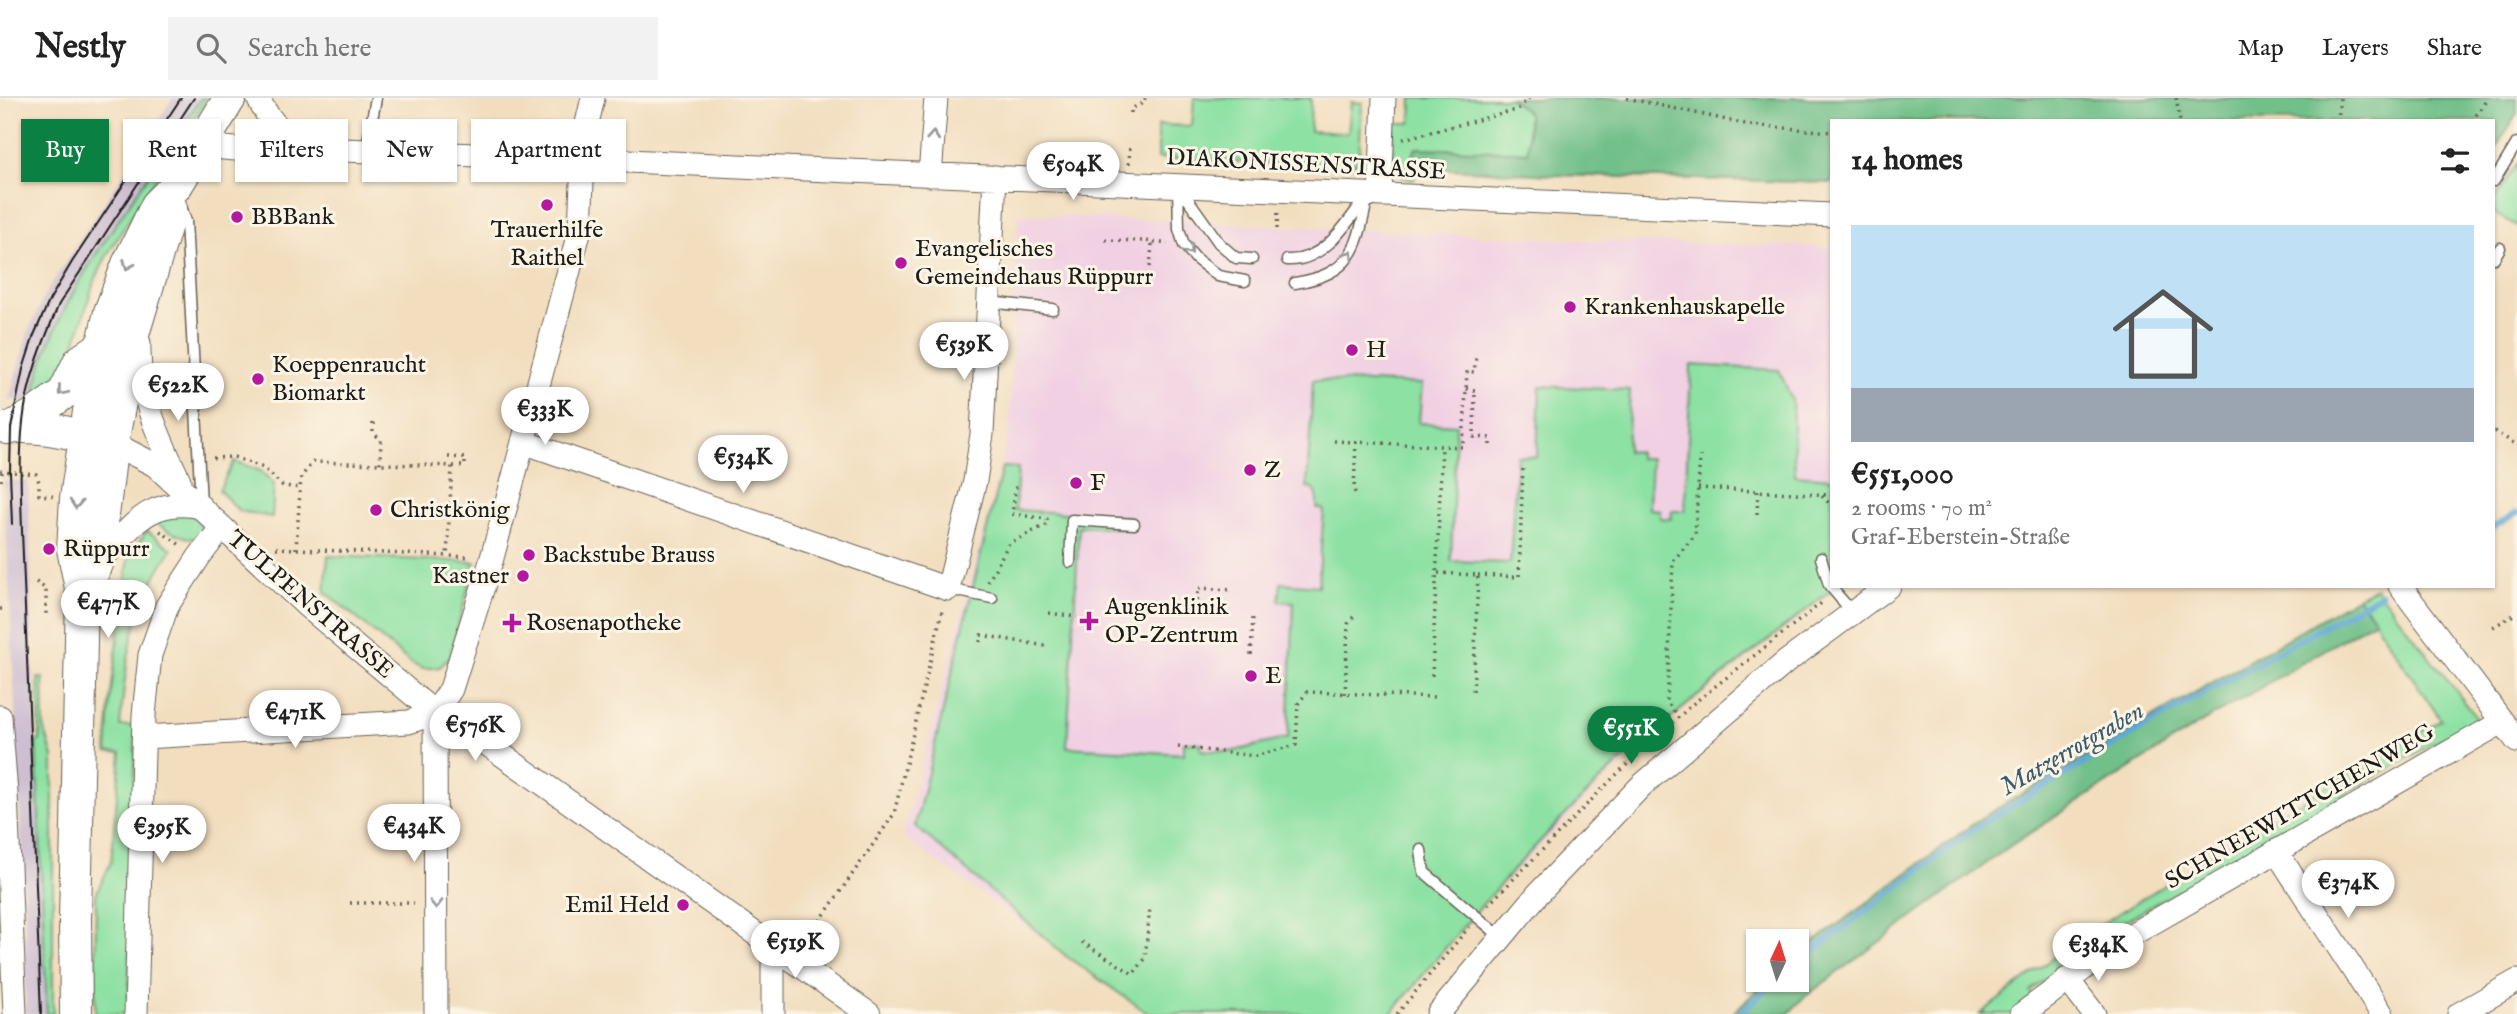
<!DOCTYPE html>
<meta charset="utf-8">
<style>
body{margin:0;font-family:"IM FELL English",serif;background:#f2f2f2;color:#222;height:100vh;display:flex;flex-direction:column;font-size:26px;white-space:nowrap}
*{box-sizing:border-box;margin:0}
p{font-size:23px;color:#767676}
.icon{flex:none;width:38px;height:38px;fill:none;stroke:currentColor;stroke-width:2;stroke-linecap:round;stroke-linejoin:round}
.map{position:relative;flex:1;overflow:hidden}
.side{position:absolute;left:1830px;top:21px;width:665px;height:469px;display:flex;flex-direction:column;background:#fff;border-radius:0px;box-shadow:0 2px 5px #0004}
.side>*{flex:none}
.guide{position:absolute;left:21px;top:21px;width:665px;height:63px;display:flex;gap:14px}
.needle{width:46px;rotate:4deg}
.tools{position:absolute;left:1746px;top:831px;display:grid;gap:14px}
.tools a{display:grid;place-items:center;width:63px;height:63px;border-radius:0px;background:#fff;box-shadow:0 2px 5px #0004;font-size:35px}
.price{position:absolute;translate:-50% -60px;padding:0 16px;border-radius:24px;background:#fff;color:#222;font-size:23px;line-height:46px;filter:drop-shadow(0 2px 4px #0008)}
.price::after{content:'';position:absolute;left:50%;top:42px;width:21px;height:16px;margin-left:-10px;background:inherit;clip-path:polygon(0 0,100% 0,50% 100%)}
.price.current{background:#0b8043;color:#fff}
ul{padding:0;list-style:none}
li{display:grid;align-content:center;gap:14px;height:371px;padding:0 21px}
li+li{border-top:2px solid #e0e0e0}
li span{display:grid;place-items:center;height:217px;border-radius:0px;color:#555}
li>.icon{margin-inline-start:auto}
span .icon{width:126px;height:126px;fill:#fffc;stroke-width:1}
li b{font-size:30px}
h2{display:flex;justify-content:space-between;align-items:center;height:84px;padding:0 21px;font-size:30px}
.tag{padding:0 24px;border-radius:0px;background:#fff;box-shadow:0 2px 5px #0004;font-size:24px;line-height:63px}
.tag.current{background:#0b8043;color:#fff}
header{display:flex;align-items:center;gap:42px;box-sizing:border-box;height:98px;padding:0 35px;background:#fff;border-bottom:2px solid #e0e0e0}
header strong{font-size:33px}
nav{display:flex;gap:38px;margin-inline-start:auto;font-size:24px}
.search{width:490px;height:63px;background:#f2f2f2;display:flex;align-items:center;gap:18px;box-sizing:border-box;padding:0 24px;border-radius:0px;color:#767676;font-size:26px}
.map>svg:first-child{display:block}
.built{fill:#f1d0e3}
.industrial{fill:#cebed1}
.green{fill:#8ce1a3;stroke:#547e60;stroke-width:2}
.forest{fill:#71bf89;stroke:#466e52;stroke-width:2}
.lines{fill:none;stroke-linecap:round;stroke-linejoin:round}
.stream{stroke:#60a7d7;stroke-width:6}
.lane-casing{stroke:#676055;stroke-width:13}
.street-casing{stroke:#676055;stroke-width:25}
.secondary-casing{stroke:#676055;stroke-width:34}
.path{stroke:#676055;stroke-width:3.5;stroke-dasharray:2 5;stroke-linecap:butt}
.lane{stroke:#fff;stroke-width:10}
.street{stroke:#fff;stroke-width:23}
.secondary{stroke:#fff;stroke-width:32}
.tram{stroke:#1c1c1c;stroke-width:2}
.oneway{stroke:#999}
.poi-dot{fill:#b5179e;stroke:#fcf5e5;stroke-width:2.5}
.labels{text-anchor:middle;dominant-baseline:central;stroke-width:6;stroke-linejoin:round;paint-order:stroke}
.street-label{font-size:24px;fill:#1c1c1c;stroke:#fcf5e5}
.poi-label{font-size:24px;fill:#1c1c1c;stroke:#fcf5e5;text-anchor:start}
.water-label{font-size:26px;font-style:italic;fill:#3b5b70;stroke:#fcf5e5}
</style>
<header>
<strong>Nestly</strong>
<div class="search"><svg class="icon" aria-label="search" viewBox="0 0 24 24"><circle cx="10" cy="10" r="6"/><path d="M15 15l6 6"/></svg>Search here</div>
<nav><a>Map</a><a>Layers</a><a>Share</a></nav>
</header>
<div class="map">
<svg width="2517" height="916" viewBox="0 0 2517 916">
<rect width="100%" height="100%" fill="#fcf5e5"/>
<filter id="ink" filterUnits="userSpaceOnUse"><feTurbulence type="fractalNoise" baseFrequency=".0143" numOctaves="2"/><feDisplacementMap in="SourceGraphic" scale="14" xChannelSelector="R" yChannelSelector="G"/><feConvolveMatrix kernelMatrix="1 2 1 2 8 2 1 2 1" color-interpolation-filters="sRGB"/></filter>
<filter id="wash" filterUnits="userSpaceOnUse"><feTurbulence type="fractalNoise" baseFrequency=".00686" numOctaves="4" result="noise"/><feDisplacementMap in="SourceGraphic" scale="28" xChannelSelector="R" yChannelSelector="G"/><feGaussianBlur stdDeviation="1.57" result="paint"/><feColorMatrix in="noise" values="0 0 0 0 0 0 0 0 0 0 0 0 0 0 0 0 0 1.4 0 .05"/><feComposite in="paint" operator="in"/></filter>
<g filter="url(#wash)">
<rect width="100%" height="100%" fill="#f2debf"/>
<path class="built" d="M1018 116 1600 143 1832 149V488H1839L1693 603 1601 685 1483 806 1393 916H1149L903 739 1003 361 1009 331Z"/>
<path class="industrial" d="M173 0H201L96 156 64 209 42 263 32 306 9 301 29 232 45 196Z
M4 383H28L31 484 34 485 31 486V518L47 916H25V817Z"/>
<path class="green" d="M201 0H207L108 155 94 184 69 266 32 306C45 233 83 175 123 115 149 77 175 38 201 0Z
M1194 0H1311L1310 33 1348 35 1351 4 1362 5 1359 61 1351 69 1158 60V27L1192 28Z
M1412 0H1510L1528 15 1529 54 1416 50 1412 59 1416 69 1414 82C1386 81 1393 43 1394 25H1411Z
M2517 66V128L2494 115V102Z
M1691 267 1779 272 1792 302 1795 377 1832 380V488H1837C1757 551 1674 613 1600 683 1524 755 1457 835 1391 916H1149L1066 858 915 728 1002 369 1018 370 1015 412 1132 419 1131 431 1079 428 1067 649 1184 656V644L1201 645V652L1230 654 1288 640 1294 504 1279 503 1281 485 1318 488 1324 411 1317 410V396L1313 391 1307 390 1313 282 1422 286 1419 325 1456 327 1451 463 1510 465 1517 358 1537 359 1540 288 1630 292 1627 353 1639 354V360L1651 361 1649 411 1660 412V420L1671 421 1672 413H1685Z
M234 363 261 373 274 386 272 419 239 413 219 392Z
M188 414C199 422 204 426 199 441 187 442 164 432 155 424L162 418Z
M147 433 172 451C131 511 127 557 120 628H136L128 916H95L96 796 111 764 121 655 107 654 110 602 129 458Z
M328 458 475 464 450 558 440 569 423 571 412 566 325 494Z
M2376 490 2477 620 2122 825 2030 893 2033 898 2012 916H1980L2080 839 2263 726 2441 622 2358 499Z
M38 580H43L44 629 53 659V916H47L36 644 40 642Z"/>
<path class="forest" d="M1510 0H2517V16L2494 53V23H1832V85L1552 77 1416 69 1412 59 1416 50 1528 54V15Z
M2358 499 2375 522 2194 629 2010 748 1803 900 1788 916H1732L1768 882H1797V857L1981 720Z"/>
<g class="lines">
<path class="stream" d="M2494 429 2517 415
M1797 865 1981 726 2179 609 2381 496
M1739 916 1777 882"/>
</g>
</g>
<g filter="url(#ink)">
<g class="lines">
<defs>
<path id="lane" d="M366 54 376 0
M2494 83 2517 45
M1178 87 1179 131 1184 147 1196 161 1218 178 1245 183
M1180 90 1219 145 1236 160 1252 161
M181 108 186 123 201 406
M2494 160 2500 150
M1287 162C1323 164 1345 128 1364 102
M1295 185C1355 175 1357 149 1368 97
M988 204 1053 211
M148 302 195 293
M1821 460 1829 487 1853 515
M1070 464 1072 422 1134 426
M948 491 992 500
M1421 752 1424 774 1501 839"/>
<path id="street" d="M258 0C272 30 287 38 316 51
M205 38 223 50 274 54 316 51 583 61 1832 117
M930 77 936 0
M1380 97 1384 0
M139 245C137 292 159 340 179 382
M523 344 948 491 975 383 982 336 995 79
M112 345 155 367 308 509 435 615 460 627 869 916
M97 466C129 433 147 397 201 409
M2400 488 2517 643
M435 615 451 591 492 460 580 131 584 38 593 0
M435 615 436 916
M0 619 6 695 15 916
M144 639 409 624 435 615
M2276 753 2382 916
M773 848V916
M2067 881 2094 916
M136 916 144 617 150 557 167 508 199 459 222 429
M1438 916 1537 797 1641 688 1786 564 1889 488
M2022 916 2124 841 2502 624
M2459 916 2517 883"/>
<path id="secondary" d="M8 330C40 326 72 336 102 342
M11 330 32 318 64 295 79 264 102 248
M82 495 97 466 112 345 134 233 171 110
M76 916 75 821 82 495 73 451 76 400 92 294 110 214 128 166 157 107 176 88 230 0"/>
</defs>
<use href="#lane" class="lane-casing"/>
<use href="#street" class="street-casing"/>
<use href="#secondary" class="secondary-casing"/>
<path class="path" d="M1627 0 1750 27 1832 34
M2176 0 2180 23
M1131 15V11L1143 5 1145 0
M2338 23 2340 0
M2472 23 2488 0
M1403 41 1517 12 1529 0
M1129 66 1130 47
M1277 131 1278 112
M1105 142 1145 143 1168 146
M1150 169 1152 146
M1466 291 1475 292 1474 339 1490 340V347
M373 325V335L381 342 380 366
M2494 333 2517 347
M1334 343 1463 349 1467 273 1474 274 1476 259
M1356 344 1354 392 1357 399
M448 359 465 360V368H452
M213 360 234 359 264 370 283 388 300 390
M0 373 36 376 39 384V397L53 398
M1 383 2 374
M1698 390 1832 397
M1822 398 1832 408
M1757 416 1758 393
M160 433 183 449
M276 450 471 459
M296 451 301 379 313 364 452 368 447 458
M1438 475 1478 477 1473 596
M1478 477 1519 479 1523 368
M36 484 46 491V518
M988 484 1009 445 1048 426 1047 421 1012 416 1016 388
M0 511H4
M1185 513 1197 512 1198 490 1231 492
M1049 515 1077 519
M2493 529 2517 515
M980 544 981 537 1046 548
M1251 557 1253 519
M1432 578 1442 348
M1345 596 1348 526 1355 517
M1663 633 1658 627 1674 613 1667 604 1673 463 1695 437 1700 358
M1178 649 1255 658 1296 647 1298 606 1307 594 1436 599
M350 805H414
M1488 807 1621 672 1694 605 1824 503
M1082 844 1133 876 1145 861 1150 809
M804 846 894 716 943 509
M1397 916 1469 829"/>
<use href="#lane" class="lane"/>
<use href="#street" class="street"/>
<use href="#secondary" class="secondary"/>
<path class="tram" d="M12 426 10 374 11 330 23 271 34 237 50 201 72 164 181 0
M41 916 22 433C21 396 19 360 23 324 27 283 43 244 59 206L194 0"/>
</g>
<defs><path id="oneway-chevron" d="M-2-3.5L2.5 0L-2 3.5" fill="none" stroke-width="1.6" stroke-linecap="round" stroke-linejoin="round" transform="scale(1.75)"/></defs>
<g class="oneway">
<use href="#oneway-chevron" transform="translate(933 38) rotate(-86)"/>
<use href="#oneway-chevron" transform="translate(1189 152) rotate(54)"/>
<use href="#oneway-chevron" transform="translate(1349 157) rotate(-56)"/>
<use href="#oneway-chevron" transform="translate(128 167) rotate(113)"/>
<use href="#oneway-chevron" transform="translate(62 293) rotate(130)"/>
<use href="#oneway-chevron" transform="translate(76 406) rotate(94)"/>
<use href="#oneway-chevron" transform="translate(436 806) rotate(90)"/>
</g>
</g>
<g class="poi-dot">
<circle cx="547" cy="107" r="7"/>
<circle cx="237" cy="119" r="7"/>
<circle cx="901" cy="165" r="7"/>
<circle cx="1570" cy="209" r="7"/>
<circle cx="1352" cy="252" r="7"/>
<circle cx="258" cy="281" r="7"/>
<circle cx="1250" cy="372" r="7"/>
<circle cx="1076" cy="385" r="7"/>
<circle cx="376" cy="412" r="7"/>
<circle cx="49" cy="451" r="7"/>
<circle cx="529" cy="457" r="7"/>
<circle cx="523" cy="478" r="7"/>
<path d="M1085.5 512.5h7v7h7v7h-7v7h-7v-7h-7v-7h7z"/>
<path d="M508.5 514.5h7v7h7v7h-7v7h-7v-7h-7v-7h7z"/>
<circle cx="1251" cy="578" r="7"/>
<circle cx="683" cy="807" r="7"/>
</g>
<g class="labels">
<g class="street-label">
<text transform="translate(1306 67) rotate(3)">DIAKONISSENSTRASSE</text>
<text transform="translate(310 507) rotate(41)">TULPENSTRASSE</text>
<text transform="translate(2300 709) rotate(-30)">SCHNEEWITTCHENWEG</text>
</g>
<g class="poi-label">
<text x="251" y="119">BBBank</text>
<text x="547" y="132" text-anchor="middle">Trauerhilfe<tspan x="547" dy="28">Raithel</tspan></text>
<text x="915" y="151">Evangelisches<tspan x="915" dy="28">Gemeindehaus Rüppurr</tspan></text>
<text x="1584" y="209">Krankenhauskapelle</text>
<text x="1366" y="252">H</text>
<text x="272" y="267">Koeppenraucht<tspan x="272" dy="28">Biomarkt</tspan></text>
<text x="1264" y="372">Z</text>
<text x="1090" y="385">F</text>
<text x="390" y="412">Christkönig</text>
<text x="63" y="451">Rüppurr</text>
<text x="543" y="457">Backstube Brauss</text>
<text x="509" y="478" text-anchor="end">Kastner</text>
<text x="1105" y="509">Augenklinik<tspan x="1105" dy="28">OP-Zentrum</tspan></text>
<text x="526" y="525">Rosenapotheke</text>
<text x="1265" y="578">E</text>
<text x="669" y="807" text-anchor="end">Emil Held</text>
</g>
<g class="water-label">
<text transform="translate(2072 651) rotate(-30)">Matzerrotgraben</text>
</g>
</g>
</svg>
<div class="tools">
<a><svg class="needle" viewBox="-14 -14 28 28"><path d="M0-13l5 13h-10z" fill="#e53935"/><path d="M0 13l5-13h-10z" fill="#767676"/></svg></a>
</div>
<b class="price" style="left:1073px;top:104px">€504K</b>
<b class="price" style="left:964px;top:284px">€539K</b>
<b class="price" style="left:178px;top:325px">€522K</b>
<b class="price" style="left:545px;top:349px">€333K</b>
<b class="price" style="left:743px;top:397px">€534K</b>
<b class="price" style="left:108px;top:542px">€477K</b>
<b class="price" style="left:295px;top:652px">€471K</b>
<b class="price" style="left:475px;top:665px">€576K</b>
<b class="price current" style="left:1631px;top:668px">€551K</b>
<b class="price" style="left:414px;top:766px">€434K</b>
<b class="price" style="left:162px;top:767px">€395K</b>
<b class="price" style="left:2348px;top:822px">€374K</b>
<b class="price" style="left:795px;top:882px">€519K</b>
<b class="price" style="left:2098px;top:885px">€384K</b>
<div class="guide">
<a class="tag current">Buy</a>
<a class="tag">Rent</a>
<a class="tag">Filters</a>
<a class="tag">New</a>
<a class="tag">Apartment</a>
</div>
<section class="side">
<h2>14 homes<svg class="icon" aria-label="filters" viewBox="0 0 24 24"><path d="M4 7h16M4 17h16"/><circle cx="9" cy="7" r="2"/><circle cx="15" cy="17" r="2"/></svg></h2>
<ul>
<li><span style="background:linear-gradient(#bfe0f5 75%,#9aa5b1 0)"><svg class="icon" aria-label="home" viewBox="0 0 24 24"><path d="M3 11l9-7 9 7M6 9v11h12V9"/></svg></span><div><b>€551,000</b><p>2 rooms · 70 m²</p><p>Graf-Eberstein-Straße</p></div></li>
</ul>
</section>
</div>
